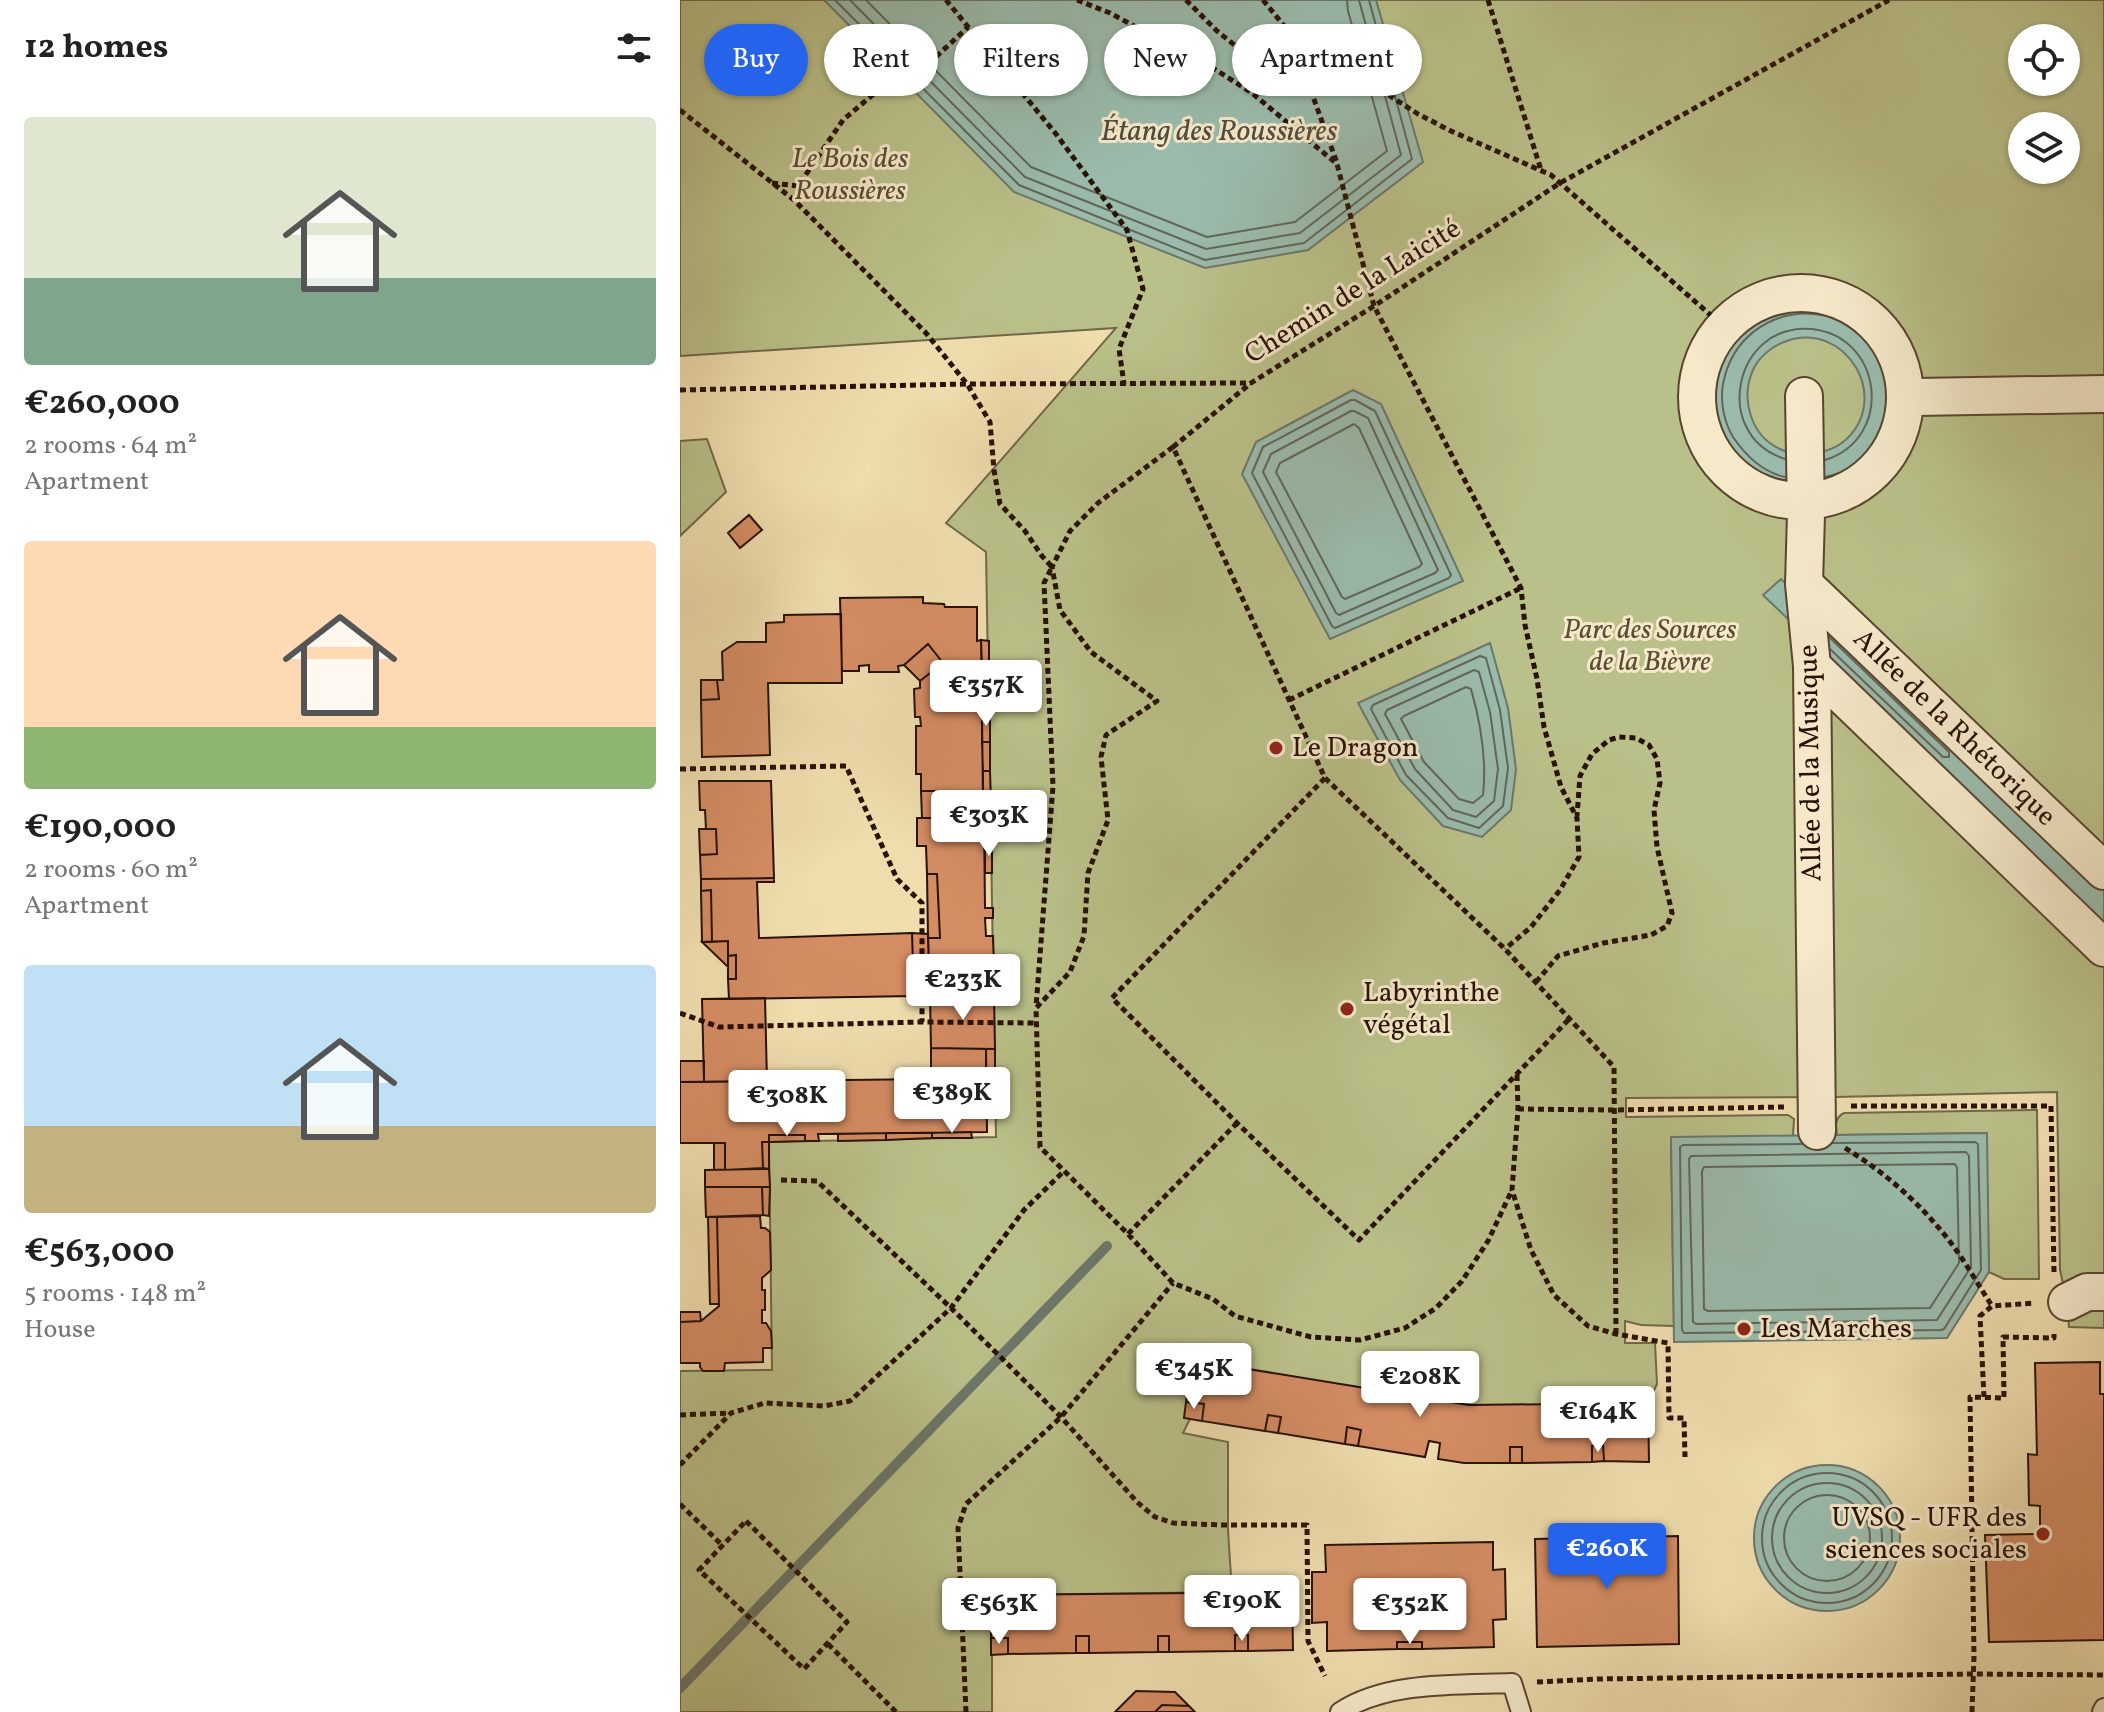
<!DOCTYPE html>
<meta charset="utf-8">
<style>
body{margin:0;font-family:Vollkorn,serif;background:#f6f6f6;color:#222;height:100vh;display:flex;flex-direction:column;font-size:30px;white-space:nowrap}
*{box-sizing:border-box;margin:0}
p{font-size:26px;color:#767676}
.icon{flex:none;width:44px;height:44px;fill:none;stroke:currentColor;stroke-width:2;stroke-linecap:round;stroke-linejoin:round}
.map{position:relative;flex:1;overflow:hidden}
.side{display:flex;flex-direction:column;background:#fff;width:680px}
.side>*{flex:none}
.top-card{position:absolute;left:24px;top:24px;width:760px;height:72px;display:flex;gap:16px}
.buttons{position:absolute;left:1328px;top:24px;display:grid;gap:16px}
.buttons a{display:grid;place-items:center;width:72px;height:72px;border-radius:50%;background:#fff;box-shadow:0 2px 6px #0004;font-size:40px}
.price{position:absolute;translate:-50% -68px;padding:0 18px;border-radius:8px;background:#fff;color:#222;font-size:26px;line-height:52px;filter:drop-shadow(0 2px 4px #0008)}
.price::after{content:'';position:absolute;left:50%;top:48px;width:24px;height:18px;margin-left:-12px;background:inherit;clip-path:polygon(0 0,100% 0,50% 100%)}
.price.active{background:#2563eb;color:#fff}
ul{padding:0;list-style:none}
li{display:grid;align-content:center;gap:16px;height:424px;padding:0 24px}
li span{display:grid;place-items:center;height:248px;border-radius:8px;color:#555}
li>.icon{margin-inline-start:auto}
span .icon{width:144px;height:144px;fill:#fffc;stroke-width:1}
li b{font-size:34px}
h2{display:flex;justify-content:space-between;align-items:center;height:96px;padding:0 24px;font-size:34px}
.tag{padding:0 28px;border-radius:36px;background:#fff;box-shadow:0 2px 6px #0004;font-size:28px;line-height:72px}
.tag.active{background:#2563eb;color:#fff}
main{display:flex;flex:1;min-height:0}
.map>svg:first-child{display:block}
.green{fill:#bac089;stroke:#716848;stroke-width:2;fill-rule:evenodd}
.water{fill:#9abbac;stroke:#6c776a;stroke-width:2}
.lines{fill:none;stroke-linecap:round;stroke-linejoin:round}
.shore{stroke:#616659;stroke-width:2}
.stream{stroke:#6c776a;stroke-width:10}
.building{fill:#d48c63;stroke:#281106;stroke-width:2}
.lane-casing{stroke:#5a4430;stroke-width:22}
.street-casing{stroke:#5a4430;stroke-width:40}
.path{stroke:#281106;stroke-width:5;stroke-dasharray:6 4;stroke-linecap:butt}
.lane{stroke:#f5e9ca;stroke-width:18}
.street{stroke:#f5e9ca;stroke-width:36}
.poi-dot{fill:#8f2418;stroke:#f5e9ca;stroke-width:3}
.labels{text-anchor:middle;dominant-baseline:central;stroke-width:6;stroke-linejoin:round;paint-order:stroke}
.park-label{font-size:28px;font-style:italic;fill:#5b4e34;stroke:#f5e9ca}
.street-label{font-size:28px;fill:#281106;stroke:#f5e9ca}
.poi-label{font-size:28px;fill:#281106;stroke:#f5e9ca;text-anchor:start}
.water-label{font-size:30px;font-style:italic;fill:#504c40;stroke:#f5e9ca}
</style>
<main>
<section class="side">
<h2>12 homes<svg class="icon" aria-label="filters" viewBox="0 0 24 24"><path d="M4 7h16M4 17h16"/><circle cx="9" cy="7" r="2"/><circle cx="15" cy="17" r="2"/></svg></h2>
<ul>
<li><span style="background:linear-gradient(#dfe7d0 65%,#7fa58c 0)"><svg class="icon" aria-label="home" viewBox="0 0 24 24"><path d="M3 11l9-7 9 7M6 9v11h12V9"/></svg></span><div><b>€260,000</b><p>2 rooms · 64 m²</p><p>Apartment</p></div></li>
<li><span style="background:linear-gradient(#ffd9b3 75%,#8fb573 0)"><svg class="icon" aria-label="home" viewBox="0 0 24 24"><path d="M3 11l9-7 9 7M6 9v11h12V9"/></svg></span><div><b>€190,000</b><p>2 rooms · 60 m²</p><p>Apartment</p></div></li>
<li><span style="background:linear-gradient(#bfe0f5 65%,#c2b280 0)"><svg class="icon" aria-label="home" viewBox="0 0 24 24"><path d="M3 11l9-7 9 7M6 9v11h12V9"/></svg></span><div><b>€563,000</b><p>5 rooms · 148 m²</p><p>House</p></div></li>
</ul>
</section>
<div class="map">
<svg width="1424" height="1712" viewBox="0 0 1424 1712">
<rect width="100%" height="100%" fill="#efddae"/>
<filter id="stains"><feTurbulence type="fractalNoise" baseFrequency=".0025" numOctaves="4"/><feColorMatrix values="0 0 0 0 .2 0 0 0 0 .09 0 0 0 0 .02 0 0 0 .5 -.17"/></filter>
<radialGradient id="worn" r=".72"><stop offset=".6" stop-color="#630" stop-opacity="0"/><stop offset="1" stop-color="#630" stop-opacity=".3"/></radialGradient>
<path class="green" d="M0 0H1424V1328L1389 1327 1387 1302 1380 1270 1377 1092 1155 1097 946 1098V1117L1108 1115 1114 1119 1113 1136 991 1138 994 1326 961 1325 945 1321V1343H975L977 1384 968 1403 510 1419 503 1433 548 1442V1530L552 1592 312 1595V1712H0V1371L92 1370 89 1142 316 1137 306 552 266 523 436 328 0 356ZM1342 38H1386V82H1342ZM1342 126H1386V170H1342Z
M27 439 46 492 0 536V441Z
M1357 1110 1359 1279H1324L1309 1272 1306 1133 1157 1135C1156 1126 1154 1118 1164 1113Z"/>
<path class="water" d="M144 0H696L743 162 628 250 525 268 334 192Z
M1125 304C1142 306 1158 308 1173 317 1249 365 1222 472 1135 488V454C1145 451 1155 449 1163 442 1214 400 1166 318 1104 342 1091 347 1078 358 1073 370 1060 399 1071 436 1100 449 1106 452 1112 453 1118 455V488C1102 485 1085 480 1072 471 1019 431 1023 345 1083 315 1096 308 1111 306 1125 304Z
M673 390 701 404 783 581 650 639 562 474 576 442Z
M1101 579 1424 890V923L1083 595Z
M810 643 828 708 836 769 831 810 802 837 763 826 720 780 678 703Z
M1307 1133 1309 1272 1267 1338 994 1342 991 1137Z
M1074 1538a73 73 0 1 1 146 0a73 73 0 1 1-146 0Z"/>
<g class="lines">
<path class="shore" d="M155 0 339 185 525 260 624 243 732 159 689 0
M170 0 345 177 526 249 620 233 721 155 679 0
M186 0 351 167 527 237 615 222 707 151 668 11 667 0
M671 400H675L695 411 771 575 769 578 655 628 652 626 572 473 583 447Z
M671 411H674L688 418 758 570 755 573 659 615 656 613 583 472 591 454Z
M674 424 679 428 742 564 739 567 665 599 662 597 596 472 600 463Z
M1105 459C1030 435 1054 322 1132 329 1204 337 1214 439 1145 460
M1105 477C1082 472 1066 456 1053 437 1044 422 1040 402 1043 384 1061 290 1194 290 1208 385
M1145 477C1180 471 1204 439 1208 405
M1149 637 1269 752V757H1263L1150 649
M800 656 806 658 820 710 828 768 823 806 799 828 768 818 726 775 691 709 693 705Z
M794 670 799 672 810 712 818 769 814 801 796 817 773 810 735 769 705 714 707 710Z
M786 687 791 689C801 724 807 759 803 795L793 803 779 799 744 762 721 719 724 716Z
M1122 1144 1003 1145 1000 1147 1002 1330 1004 1333 1261 1330 1264 1329 1301 1270 1298 1144 1295 1142 1152 1143
M1286 1152 1289 1156 1291 1267 1257 1320 1016 1324 1013 1322 1009 1159 1011 1156Z
M1275 1164 1277 1168 1279 1263 1250 1308 1028 1311 1024 1309 1022 1171 1024 1167Z
M1082 1538a65 65 0 1 1 130 0a65 65 0 1 1-130 0Z
M1092 1538a55 55 0 1 1 110 0a55 55 0 1 1-110 0Z
M1104 1538a43 43 0 1 1 86 0a43 43 0 1 1-86 0Z"/>
<path class="stream" d="M0 1688 427 1246"/>
</g>
<path class="building" d="M69 515 82 530 60 548 48 533Z
M243 597V603L264 604 265 607H297V641L301 640 302 700H309L310 715H302L303 802H311V817H304L305 908H313V918H305L306 936H313L314 966H306V995L250 996 248 938H260L257 874H247L246 846H237V818H263L262 791H241V774H236V726H241L240 717H235L234 689 240 688V681L263 663 248 644 224 665 218 666 219 672H189V665L179 666V671H162L160 598Z
M161 614 162 683H88L90 755 22 757 21 700 39 699 37 680H43L42 652 57 642H86V623L104 622V615Z
M301 640 309 641V668H302Z
M248 644 263 663 240 681 224 665Z
M302 668H309V700H302Z
M21 680H37L39 699 21 700Z
M302 715H310V742H302Z
M302 742H310V771H303Z
M303 771H310L311 802H303Z
M19 781H91L94 878 21 879 20 855 37 854 36 829H26L25 810H20Z
M241 791H262L263 818H242Z
M304 817H311L312 843 305 844Z
M19 829H36L37 854 20 855Z
M312 843V873H305V844Z
M247 874H257L260 938H248Z
M94 878V882H77L79 938 232 933 234 996 49 999 48 979H56V955L48 956V941L32 942 31 890 21 891V879Z
M31 890 32 942H22L21 891Z
M232 933 248 934 250 996H234Z
M48 941V967L22 942Z
M56 955V979H48V956Z
M306 966H314V995H306Z
M314 995 315 1049 251 1048 250 996Z
M85 998 87 1081 24 1082 22 999Z
M251 1048 306 1049 307 1132 138 1134 139 1141H125V1135H89V1142H82L83 1168 45 1170V1143H0V1082L251 1079Z
M306 1049H315V1078L306 1079Z
M0 1061H24V1082H0Z
M315 1078 316 1114 307 1115 306 1079Z
M291 1132 292 1138H252V1133Z
M206 1133V1140L158 1141V1134Z
M206 1133H252V1138L206 1140Z
M89 1135H125V1141L89 1142Z
M82 1142H89V1169L83 1168Z
M34 1143H45V1170H34Z
M89 1169 90 1187H25V1170Z
M25 1187H82L83 1215 26 1217Z
M82 1187H90L89 1216 83 1215Z
M80 1216 81 1228H85L90 1232 91 1270 82 1278V1290H85V1310H82V1323H86L91 1331 92 1348H83V1362L45 1363 44 1371H23L20 1367V1363H0V1322L21 1321 39 1306 37 1217Z
M28 1217H37L39 1304H30Z
M0 1312H20L21 1321 0 1322Z
M513 1360 789 1405 968 1403 969 1462 924 1461 923 1445 912 1446V1462L842 1463V1447H830V1463H784L758 1459 760 1443 749 1441 745 1457 678 1446 681 1430 667 1427 665 1444 598 1433 601 1417 588 1415 585 1431 522 1421 524 1404 506 1402Z
M1420 1362V1394H1424V1640L1309 1642 1305 1535 1360 1534V1506L1349 1505 1348 1454 1357 1455 1355 1363Z
M506 1402 524 1404 522 1421 504 1418Z
M588 1415 601 1417 598 1433 585 1431Z
M667 1427 681 1430 678 1446 665 1444Z
M923 1445 924 1461 912 1462V1446Z
M830 1447H842V1463H830Z
M998 1536 999 1644 857 1647 855 1539Z
M813 1542V1570L825 1569 826 1619 813 1620 814 1647 742 1649V1642H717V1649L647 1651V1622L632 1623V1572H646L645 1545Z
M612 1592 613 1650 568 1651V1635H555V1651L489 1652V1636H478V1652L409 1653V1636H396V1653L328 1654V1638H311V1595Z
M555 1635H568V1651H555Z
M396 1636H409V1653H396Z
M478 1636H489V1652H478Z
M311 1638H328V1654L311 1655Z
M717 1642H742V1649H717Z
M456 1691 495 1692 509 1706 482 1705 475 1712H435Z
M482 1705 509 1706 515 1712H475Z"/>
<g class="lines">
<defs>
<path id="lane" d="M660 1712C706 1681 778 1685 832 1683L841 1712
M1422 1712 1424 1708"/>
<path id="street" d="M1017 397a104 104 0 1 1 208 0a104 104 0 1 1-208 0Z
M1225 395 1236 397 1424 394
M1124 396 1126 514 1124 584 1132 666 1137 1131
M1124 584 1424 871
M1132 666 1424 948
M1387 1302 1407 1292H1424"/>
</defs>
<use href="#lane" class="lane-casing"/>
<use href="#street" class="street-casing"/>
<path class="path" d="M266 0 376 134 447 230 463 289 439 349 444 384
M397 0 430 13 536 70 572 93 657 164 694 306 841 588 845 625 857 679 864 727 881 787 897 818 899 857 880 890 851 927 825 949
M506 0 537 31 562 51 572 92
M583 0 610 33 626 37 690 83 738 114 771 131 871 175 1043 326
M808 0 861 170
M610 33 657 163
M0 110 114 200 246 333 287 384 310 422 314 470 320 504 345 531 362 556 372 567 364 583 373 786 356 1007
M92 183 118 186 163 120 203 86 224 79 244 68 288 27
M0 390 287 384 571 383
M493 447 418 503 390 531 372 567 380 610 411 652 477 701 426 735 421 757 428 820 408 873 404 936 390 972 356 1008 360 1147 448 1234 493 1283 533 1299 555 1316 631 1337 680 1340 725 1328 756 1308 782 1281 808 1241 832 1190
M609 700 841 588
M0 769 166 766 217 879 242 903V1022
M645 778 432 998 557 1123 679 1240 890 1018
M856 982 878 956 923 943 971 935 987 926 992 913 977 847 974 810 980 783 977 759 969 745 956 738 939 737 929 740 912 754 900 776 897 816
M0 1013 39 1027 242 1022 356 1023
M837 1075 838 1109 832 1190 851 1250 874 1295 908 1326 936 1334 988 1343 989 1418H1004L1005 1457
M1171 1106H1371L1374 1272
M838 1109 933 1110 1105 1107
M1165 1148C1206 1173 1242 1205 1271 1243 1286 1263 1299 1286 1312 1306
M101 1180 137 1181 271 1308 381 1417 457 1502 475 1517 493 1523 541 1525H627L628 1641 645 1676
M448 1234 557 1123
M936 1334 934 1067 825 949 645 778 493 447 571 383 694 306 880 183 1209 0
M1304 1397 1300 1316 1312 1306 1355 1303
M0 1415 50 1413
M0 1465 51 1413 85 1403 144 1406 170 1401 271 1308 344 1210 384 1171
M0 1504 42 1545
M66 1521 167 1622 124 1669 19 1570Z
M148 1644 216 1712
M857 1682 917 1679 1293 1674 1424 1675
M286 1712 278 1528 286 1504 381 1417 493 1283
M1292 1712 1294 1656 1290 1397 1324 1398 1323 1337 1374 1338V1334"/>
<use href="#lane" class="lane"/>
<use href="#street" class="street"/>
</g>
<g class="poi-dot">
<circle cx="596" cy="748" r="8"/>
<circle cx="667" cy="1009" r="8"/>
<circle cx="1064" cy="1329" r="8"/>
<circle cx="1363" cy="1534" r="8"/>
</g>
<g class="labels">
<g class="park-label">
<text x="170" y="159">Le Bois des<tspan x="170" dy="32">Roussières</tspan></text>
<text x="970" y="630">Parc des Sources<tspan x="970" dy="32">de la Bièvre</tspan></text>
</g>
<g class="street-label">
<text transform="translate(673 292) rotate(-32)">Chemin de la Laicité</text>
<text transform="translate(1274 728) rotate(44)">Allée de la Rhétorique</text>
<text transform="translate(1131 763) rotate(-91)">Allée de la Musique</text>
</g>
<g class="poi-label">
<text x="612" y="748">Le Dragon</text>
<text x="683" y="993">Labyrinthe<tspan x="683" dy="32">végétal</tspan></text>
<text x="1080" y="1329">Les Marches</text>
<text x="1347" y="1518" text-anchor="end">UVSQ - UFR des<tspan x="1347" dy="32">sciences sociales</tspan></text>
</g>
<g class="water-label">
<text x="539" y="132">Étang des Roussières</text>
</g>
</g>
<rect width="100%" height="100%" filter="url(#stains)"/>
<rect width="100%" height="100%" fill="url(#worn)"/>
</svg>
<div class="buttons">
<a><svg class="icon" aria-label="locate" viewBox="0 0 24 24"><circle cx="12" cy="12" r="6"/><path d="M12 2v4M12 18v4M2 12h4M18 12h4"/></svg></a>
<a><svg class="icon" aria-label="layers" viewBox="0 0 24 24"><path d="M12 4l9 5-9 5-9-5zM3 14l9 5 9-5"/></svg></a>
</div>
<b class="price" style="left:306px;top:728px">€357K</b>
<b class="price" style="left:309px;top:858px">€303K</b>
<b class="price" style="left:283px;top:1022px">€233K</b>
<b class="price" style="left:272px;top:1135px">€389K</b>
<b class="price" style="left:107px;top:1138px">€308K</b>
<b class="price" style="left:514px;top:1411px">€345K</b>
<b class="price" style="left:740px;top:1419px">€208K</b>
<b class="price" style="left:918px;top:1454px">€164K</b>
<b class="price active" style="left:927px;top:1591px">€260K</b>
<b class="price" style="left:562px;top:1643px">€190K</b>
<b class="price" style="left:319px;top:1646px">€563K</b>
<b class="price" style="left:730px;top:1646px">€352K</b>
<div class="top-card">
<a class="tag active">Buy</a>
<a class="tag">Rent</a>
<a class="tag">Filters</a>
<a class="tag">New</a>
<a class="tag">Apartment</a>
</div>
</div>
</main>
